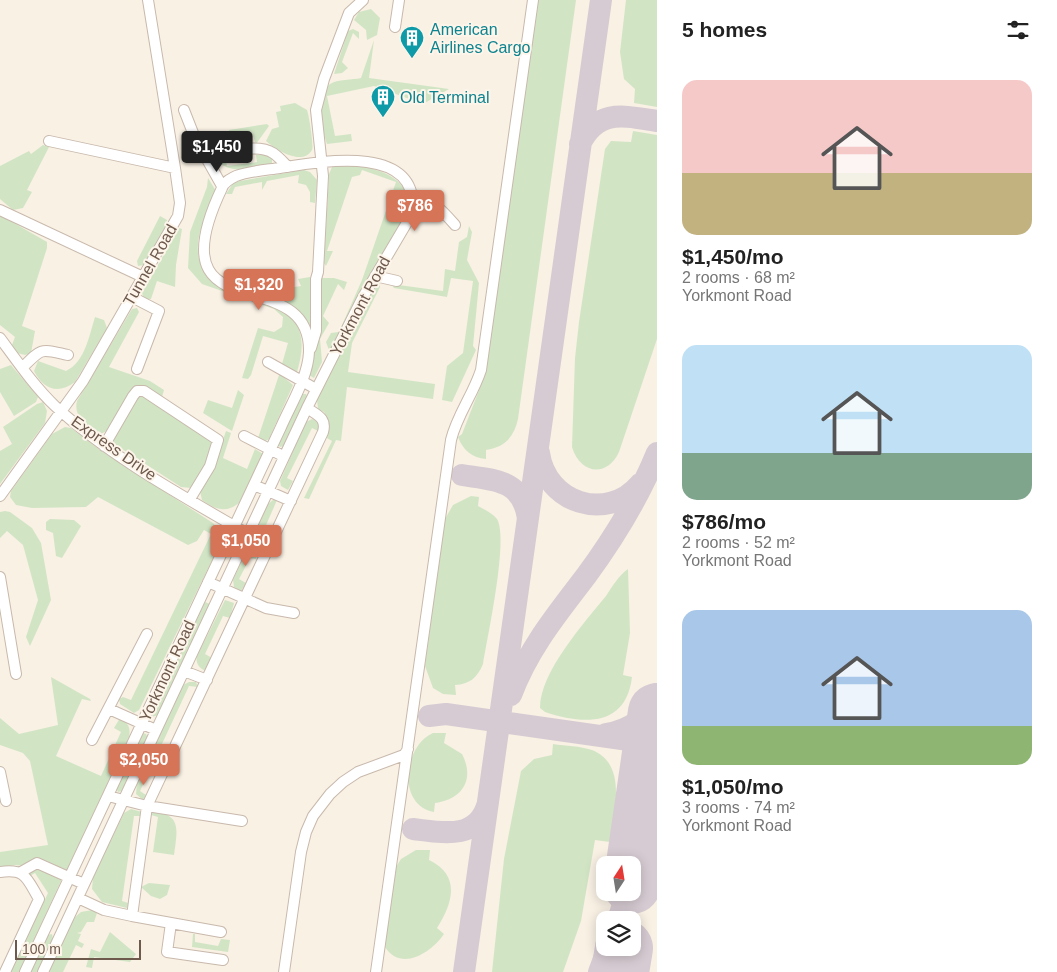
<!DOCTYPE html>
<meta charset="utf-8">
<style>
body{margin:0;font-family:Helvetica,sans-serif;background:#f2f2f2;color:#222;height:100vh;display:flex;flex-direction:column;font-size:19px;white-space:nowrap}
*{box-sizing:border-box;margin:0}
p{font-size:16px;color:#767676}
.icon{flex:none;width:28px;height:28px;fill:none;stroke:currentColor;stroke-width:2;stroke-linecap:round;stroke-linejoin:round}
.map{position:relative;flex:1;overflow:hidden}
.side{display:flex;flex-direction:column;background:#fff;width:400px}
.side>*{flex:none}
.needle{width:32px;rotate:12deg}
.buttons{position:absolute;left:596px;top:856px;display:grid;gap:10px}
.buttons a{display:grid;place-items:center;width:45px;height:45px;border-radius:10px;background:#fff;box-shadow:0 2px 12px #0003;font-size:25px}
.scale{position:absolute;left:15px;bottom:12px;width:126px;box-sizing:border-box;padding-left:5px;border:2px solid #6e594d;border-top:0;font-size:14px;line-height:18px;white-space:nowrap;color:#6e594d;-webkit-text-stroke:4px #fdf5ea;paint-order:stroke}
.price{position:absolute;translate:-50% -42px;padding:0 11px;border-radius:5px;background:#d57457;color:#fff;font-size:16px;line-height:32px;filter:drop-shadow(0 1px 2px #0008)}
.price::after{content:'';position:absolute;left:50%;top:30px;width:15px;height:11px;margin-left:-8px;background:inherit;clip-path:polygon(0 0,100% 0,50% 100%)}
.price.selected{background:#222;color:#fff}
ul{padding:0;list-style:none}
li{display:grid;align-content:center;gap:10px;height:265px;padding:0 25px}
li span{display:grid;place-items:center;height:155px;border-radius:15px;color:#555}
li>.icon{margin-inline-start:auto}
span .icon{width:90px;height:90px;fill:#fffc;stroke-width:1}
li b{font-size:21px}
h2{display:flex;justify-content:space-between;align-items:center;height:60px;padding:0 25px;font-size:21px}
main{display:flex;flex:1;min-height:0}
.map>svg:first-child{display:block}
.green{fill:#d1e5c5}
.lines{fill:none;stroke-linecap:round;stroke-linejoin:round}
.taxiway{stroke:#d6cbd2;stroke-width:22}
.runway{stroke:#d6cbd2;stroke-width:58}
.minor-casing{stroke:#c8b9ac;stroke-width:12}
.minor{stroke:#fff;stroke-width:10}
.labels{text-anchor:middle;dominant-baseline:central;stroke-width:4;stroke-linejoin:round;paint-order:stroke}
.culture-label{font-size:16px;fill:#0d838f;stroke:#fdf5ea;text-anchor:start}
.street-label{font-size:16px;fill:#6e594d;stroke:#fdf5ea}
</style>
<main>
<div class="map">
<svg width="657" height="972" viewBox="0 0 657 972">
<rect width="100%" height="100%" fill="#f9f1e4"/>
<path class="green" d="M538 0H576L518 419C514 437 505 447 486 450V459C472 458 463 450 458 437L462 434 483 380Z
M626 0H657V107L634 103 635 89 624 79 620 52Z
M371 9 380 18 377 35 367 40 366 30 354 20 359 12Z
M353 29 359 32V39L353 33 342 62 348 68 342 73 334 74 348 31Z
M374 40 369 78 449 89 423 104 374 86 327 96 335 136 351 134 352 141 327 144C322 131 317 94 330 84 337 79 353 80 361 78Z
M295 103 307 110C309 116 314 145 312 150 302 167 275 149 266 141L272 129 279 127 276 112 281 111 280 106Z
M267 124 269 126 256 144 252 133 232 136 231 139 225 140V136L230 135 229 130Z
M633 131 657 135V339L619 452C607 478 580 474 572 447L575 358 579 322 605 149 611 141 631 142Z
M43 145 49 147 27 190 32 192 23 208 13 210 0 199V166L29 151 31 154Z
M256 155H266L272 159V163C259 169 232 174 220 163L226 160 227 166 257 162Z
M346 163C373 168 418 176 405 214L330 353 326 342 331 333 339 332 362 280 396 182 362 170 360 175 352 177 327 251H333L326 266 324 263 329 174 332 167Z
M304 170 310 172 317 180 315 203 310 202V192L306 185 298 183 299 175 267 181 262 190V182L235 187 232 194H226L234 182Z
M208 178 216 191C209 209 196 232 198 252 203 320 327 274 297 372L282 364 288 343 263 336 251 375 248 379 242 378 258 328 274 332 282 327 283 317 274 309 202 284 188 268 190 232 207 187Z
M0 215 47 242V248L22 326 35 331 31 353 25 355 17 353 12 345 15 337 0 325Z
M160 216 167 220V224L144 265 138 266 137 261Z
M469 226 472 232 467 260 479 283 473 346 476 350 452 402 442 400 447 366 463 353 473 281 451 278 447 297 394 288 391 284 443 291 445 269 455 271 459 242 467 237Z
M179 228 182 229 176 265 175 287 157 281 151 299H144L142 293Z
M310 277 313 322 311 332C293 294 273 307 244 289L252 287 257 293 301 286 298 279Z
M320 278H334L347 282 344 290 338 284 323 316 329 323 320 339 322 362 314 378 309 375 319 331Z
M380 282V287L352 343 348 372 435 384 433 399 347 387 341 441 336 440 309 499 304 498 332 441 325 437 329 421 324 412 318 409 317 400 376 283Z
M137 308 139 312 109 367 150 381 164 390 162 397 146 387 110 429 101 434C87 428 73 416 77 401L132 309Z
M95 317 104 320 107 328 75 382C58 395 43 389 34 371L38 361 66 371C85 362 89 336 95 317Z
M11 365 38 397 36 402 14 416 0 392V369Z
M279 375H281L293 385 269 439 264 442 258 438Z
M238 390 244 395 232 431 203 413 208 400 232 408Z
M301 394H306L308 398 284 446 280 447 278 444Z
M138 395H143L214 441 204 471 191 488 181 487 113 443V439Z
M43 402 47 411 45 423 0 484V451L12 444 3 427 37 404Z
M312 419 320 423 318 431 312 428 287 478 293 481 288 490 281 486 280 481 306 422Z
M65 427 71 428 100 450 213 523 221 533 220 544 139 710 134 713 120 704 119 699 123 697 131 700 211 534 204 530 197 541 188 545 98 497 86 507 32 508 16 505 10 497 11 491 52 434Z
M226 431 231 433 223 458 247 469 255 449 263 454 239 503C225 514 215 509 202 500L200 491 216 460Z
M471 496 479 497 478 506C485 510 492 513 497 519 509 539 487 638 483 664 477 678 470 684 455 685L456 695 443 694 433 688 425 666 445 519 453 505Z
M273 500H277L260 539 256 559 250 558 239 579 246 583 241 591 234 587 233 580 268 504Z
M5 511 10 512 32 528 41 543 51 600 30 646 26 637 38 600 23 545 7 531 0 538V512Z
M50 519 74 520 81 526 62 558 56 556 53 533 46 530V522Z
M628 569 630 633 623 675 632 677C626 727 584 725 545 712L540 708C540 672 584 623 606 596 612 587 619 575 628 569Z
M225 600 234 603 230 618 223 616 205 654 214 659 206 671C200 669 195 663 197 656Z
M205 602 210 604 158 715 152 717Z
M51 677 90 699 91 701 82 699 56 756 101 776 121 732 114 728 120 718C128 723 131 727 129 737L67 870 15 865 0 868V852L48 845 30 761 23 753 0 745V718L19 734 58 725Z
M189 682H196L198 687 189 686 140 791 146 795 143 800 136 794 137 783 183 685Z
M143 733 146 734 148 738 122 791 118 792 116 788Z
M433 733H446L444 743 462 754C475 779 463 799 435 803L434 812C396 805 404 745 433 733Z
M553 744C566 746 580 746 592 750 628 764 614 813 610 842L595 840 581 921 563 972H492L504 859 521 771 534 759 552 755Z
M131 809 142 812 141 816H134L122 901 128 903 127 908 102 902 92 889 93 877 124 813Z
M151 812C183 813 177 831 174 855L153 852 158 817 151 815Z
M416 850H430L429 860C461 875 453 903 437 928L444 934C431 953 401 972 385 947L396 867 401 859Z
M35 866 61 879V881L19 972H11L48 893 35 873 30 876 29 873Z
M149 883 170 885 167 895 160 899 151 896 141 887Z
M92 910 97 913 94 922H87L81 932 77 933 81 934 78 941 84 944 82 948 76 945 63 972H49L74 918 81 912Z
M110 932 136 954 130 962 94 957 92 968 86 967 91 949 100 952Z
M52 934 53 939 38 972H30L48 935Z
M193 934H195V942L218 946 221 939 230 940 228 952 192 947Z"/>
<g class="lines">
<path class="taxiway" d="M580 144C598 108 624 116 657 121
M539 453C546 503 607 523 640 484
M462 475C494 480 522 479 528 518
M511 695C528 649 557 614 586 576 614 538 639 497 657 453
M429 716 446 714 657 744
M606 734C630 730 649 717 657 694
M413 829C440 832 476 841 487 806
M632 876 635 869
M618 920 627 892
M464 972 601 0
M599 972 608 948"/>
<path class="runway" d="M632 885 657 712
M620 972 624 948"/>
<defs>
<path id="minor" d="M395 27 399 0
M184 110 195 138 222 186
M49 141 175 168
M208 160C224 152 257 143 273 153 279 157 283 162 288 167
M414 199C434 200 442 210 455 225
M0 210 143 277
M375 276 397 281
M132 297 159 311 137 369
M0 338C17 361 34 386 55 406 109 456 184 497 248 534
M311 348 316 331V279L318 272 323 176 316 110 324 79 349 13 363 0
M268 362 316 389
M22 368C43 347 40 349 68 355
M244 436 283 456
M104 446 133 396 137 391H144L218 440 210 466 190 499
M254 485 291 501
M0 496 83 381 178 216 180 203 175 168 148 0
M0 577 16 674
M208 582 266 608 294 613
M184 671 207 680
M109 709 156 730
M92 740 147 634
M0 772 6 801
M108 796 147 806 242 821
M0 872C26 868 27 879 39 899L5 972
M21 872 37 863 84 884
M78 898 104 910 132 916 147 806 323 432C327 418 317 415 307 408
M132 916 221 932
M171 923 167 952 223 960
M25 972 281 427C291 404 308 377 309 352 311 259 151 337 222 188 224 182 230 179 236 176 249 171 266 170 280 168 322 161 422 143 412 214L363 297 307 408 43 972
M284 972 301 852 306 832 313 816 330 794 343 782 358 772 404 755 408 749
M376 972 451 440C457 415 473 395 481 370L533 0"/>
</defs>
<use href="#minor" class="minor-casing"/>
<use href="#minor" class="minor"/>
</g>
<defs>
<symbol id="building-pin" viewBox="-11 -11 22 30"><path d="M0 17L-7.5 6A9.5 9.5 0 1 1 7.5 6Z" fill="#0f9aa8" stroke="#fdf5ea"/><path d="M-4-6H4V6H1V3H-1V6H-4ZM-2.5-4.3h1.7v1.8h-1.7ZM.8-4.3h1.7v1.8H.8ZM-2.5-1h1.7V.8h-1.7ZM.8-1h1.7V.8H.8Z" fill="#fff"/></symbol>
</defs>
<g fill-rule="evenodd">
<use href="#building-pin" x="398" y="24" width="28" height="38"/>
<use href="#building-pin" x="369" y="83" width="28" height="38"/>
</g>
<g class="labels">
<g class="culture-label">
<text x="430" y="29">American<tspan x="430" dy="18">Airlines Cargo</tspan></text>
<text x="400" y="97">Old Terminal</text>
</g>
<g class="street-label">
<text transform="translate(150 265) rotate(-60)">Tunnel Road</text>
<text transform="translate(360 306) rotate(-62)">Yorkmont Road</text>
<text transform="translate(114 448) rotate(35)">Express Drive</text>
<text transform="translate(167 671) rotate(-65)">Yorkmont Road</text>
</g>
</g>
</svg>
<div class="buttons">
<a><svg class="needle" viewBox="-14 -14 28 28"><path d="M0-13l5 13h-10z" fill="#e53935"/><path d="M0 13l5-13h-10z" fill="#767676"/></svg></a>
<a><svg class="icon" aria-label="layers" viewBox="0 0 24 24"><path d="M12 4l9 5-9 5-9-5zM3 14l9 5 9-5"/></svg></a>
</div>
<div class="scale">100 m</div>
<b class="price selected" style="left:217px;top:173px">$1,450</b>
<b class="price" style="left:415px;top:232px">$786</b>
<b class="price" style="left:259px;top:311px">$1,320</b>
<b class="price" style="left:246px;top:567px">$1,050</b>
<b class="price" style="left:144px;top:786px">$2,050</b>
</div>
<section class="side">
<h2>5 homes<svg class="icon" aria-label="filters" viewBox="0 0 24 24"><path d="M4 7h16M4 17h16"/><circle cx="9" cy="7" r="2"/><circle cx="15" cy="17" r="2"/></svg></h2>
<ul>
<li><span style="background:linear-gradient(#f6c9c9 60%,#c2b280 0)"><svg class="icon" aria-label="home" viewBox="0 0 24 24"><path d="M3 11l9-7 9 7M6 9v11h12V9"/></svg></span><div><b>$1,450/mo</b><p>2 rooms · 68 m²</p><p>Yorkmont Road</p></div></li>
<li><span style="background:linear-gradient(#bfe0f5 70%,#7fa58c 0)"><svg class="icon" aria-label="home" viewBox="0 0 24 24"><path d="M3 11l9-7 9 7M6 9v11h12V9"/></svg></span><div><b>$786/mo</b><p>2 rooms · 52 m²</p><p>Yorkmont Road</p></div></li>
<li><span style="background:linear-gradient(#a9c7e8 75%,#8fb573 0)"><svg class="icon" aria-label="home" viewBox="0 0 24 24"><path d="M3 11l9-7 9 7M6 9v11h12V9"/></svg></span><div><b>$1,050/mo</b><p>3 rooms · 74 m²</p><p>Yorkmont Road</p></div></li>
</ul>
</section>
</main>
